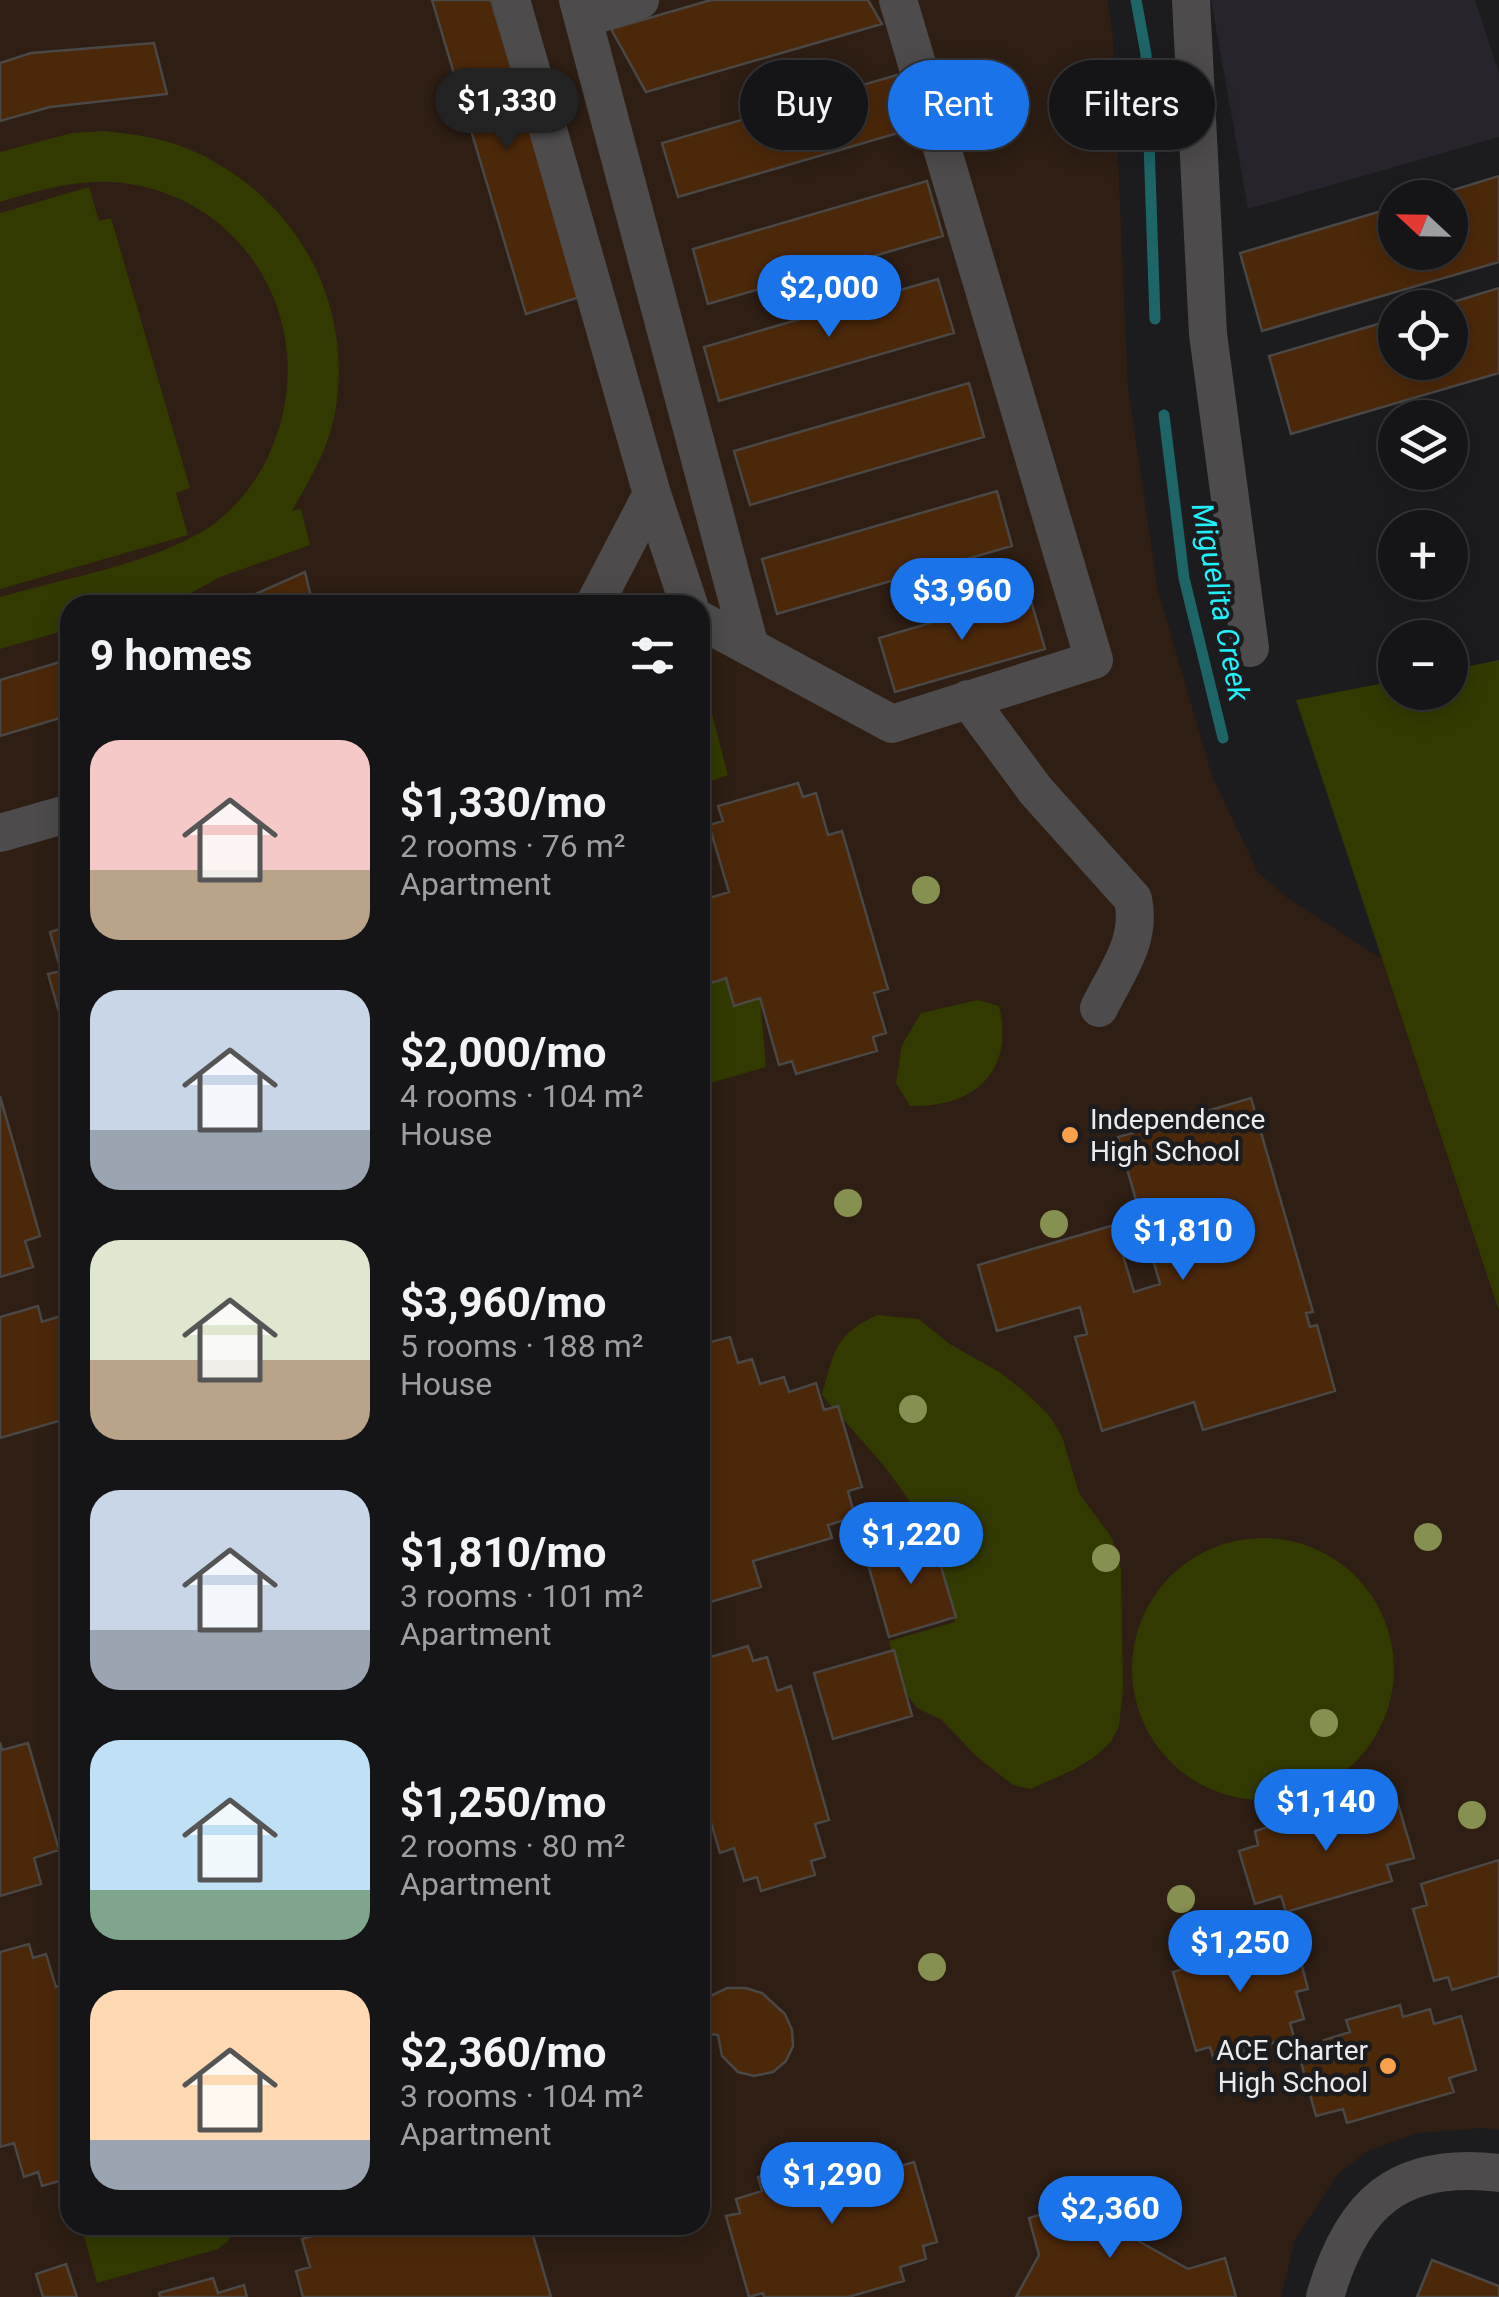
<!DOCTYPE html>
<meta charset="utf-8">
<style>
body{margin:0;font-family:Roboto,sans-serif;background:#1e1d1f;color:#f1f3f6;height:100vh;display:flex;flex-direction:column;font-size:38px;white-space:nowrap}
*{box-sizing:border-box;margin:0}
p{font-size:32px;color:#9d9ea1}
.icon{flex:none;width:55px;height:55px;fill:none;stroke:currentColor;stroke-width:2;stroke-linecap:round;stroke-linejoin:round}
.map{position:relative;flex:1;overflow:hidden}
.panel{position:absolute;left:60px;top:595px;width:650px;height:1640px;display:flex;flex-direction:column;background:#151416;border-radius:30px;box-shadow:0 5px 25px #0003,0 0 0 2px #343335}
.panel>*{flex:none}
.guide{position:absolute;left:740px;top:60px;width:608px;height:90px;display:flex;gap:20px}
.needle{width:65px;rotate:292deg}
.controls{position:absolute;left:1378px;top:180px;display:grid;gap:20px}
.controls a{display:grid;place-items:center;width:90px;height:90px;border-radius:50%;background:#151416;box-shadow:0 5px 25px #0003,0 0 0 2px #343335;font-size:50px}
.price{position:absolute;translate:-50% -85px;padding:0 22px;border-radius:35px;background:#1a73e8;color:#fff;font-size:32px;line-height:65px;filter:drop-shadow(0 2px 5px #0008)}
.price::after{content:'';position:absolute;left:50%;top:60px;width:30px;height:22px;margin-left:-15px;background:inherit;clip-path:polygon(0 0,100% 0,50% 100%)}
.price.selected{background:#222;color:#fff}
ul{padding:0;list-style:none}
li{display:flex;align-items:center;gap:30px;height:250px;padding:0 30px}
li span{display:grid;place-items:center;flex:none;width:280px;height:200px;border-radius:30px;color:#555}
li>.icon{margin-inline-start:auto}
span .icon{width:120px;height:120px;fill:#fffc;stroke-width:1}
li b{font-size:42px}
h2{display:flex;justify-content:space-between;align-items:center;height:120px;padding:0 30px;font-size:42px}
.tag{padding:0 35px;border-radius:45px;background:#151416;box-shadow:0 5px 25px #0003,0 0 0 2px #343335;font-size:35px;line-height:90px}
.tag.selected{background:#1a73e8;color:#fff}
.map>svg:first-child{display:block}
.built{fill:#27242b}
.education{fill:#2e1e14;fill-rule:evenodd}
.green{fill:#333a00}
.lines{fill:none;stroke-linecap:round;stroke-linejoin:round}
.stream{stroke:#1e6568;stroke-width:11}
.building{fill:#4c280a;stroke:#4a4846;stroke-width:2.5}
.minor{stroke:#4d4b4b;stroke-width:38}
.tree{fill:#869051}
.poi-dot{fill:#f9a04d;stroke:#1c1b1d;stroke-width:4}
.labels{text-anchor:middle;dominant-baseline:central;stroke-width:9;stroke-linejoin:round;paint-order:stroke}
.poi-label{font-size:28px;fill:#ebeaec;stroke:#1c1b1d;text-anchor:start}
.water-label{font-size:30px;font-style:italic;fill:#23eff9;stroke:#1c1b1d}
</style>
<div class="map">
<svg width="1499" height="2297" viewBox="0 0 1499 2297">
<rect width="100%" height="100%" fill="#1c1b1d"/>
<path class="built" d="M1211 0H1475L1499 73V137L1248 209Z"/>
<path class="education" d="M0 0H1108L1113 38 1128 387 1158 590 1212 776 1258 872 1289 899 1382 959 1499 1311V2130L1485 2128 1418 2133 1368 2151 1337 2175 1295 2240 1281 2297H0ZM70 605H700V2225H70Z"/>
<path class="green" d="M104 131C132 134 159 137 186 148 293 192 355 299 335 413 328 450 310 479 292 511L301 509 310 545 220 577 189 594 152 605H70V629L0 649V597C63 579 154 563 208 528 246 502 271 462 282 417 310 303 232 189 111 182 73 180 36 191 0 202V152L72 133Z
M89 187 99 221 111 218 190 488 176 493 188 535 0 589V213Z
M1499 660V1311L1296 700 1395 681V692H1450V670Z
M700 698 709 703 728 775 700 785Z
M700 962 712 983 726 978 734 1005 760 998 766 1067 700 1086Z
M978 1000 999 1006C1015 1072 974 1108 910 1106L896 1083 902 1045 921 1013Z
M877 1315 919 1319 948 1343 1001 1373 1027 1394 1048 1414 1062 1436 1079 1493 1112 1538 1121 1569 1123 1688 1119 1726 1111 1742 1093 1758 1073 1770 1031 1789 1013 1785 976 1756 942 1720 917 1708 901 1687 889 1641 955 1622 928 1526 885 1467 822 1395C835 1351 833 1336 877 1315Z
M1132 1669a131 131 0 1 1 262 0a131 131 0 1 1-262 0Z
M81 2225H236L228 2241 218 2249 97 2283Z"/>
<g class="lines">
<path class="stream" d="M1136 0 1146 54 1155 319
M1164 415 1184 578 1223 738"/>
</g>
<path class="building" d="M432 0H491L580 297 526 314Z
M711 0H868L882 24 646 92 611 29Z
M154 43 167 94 50 107 0 121V63L31 53Z
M897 75 912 129 678 197 662 143Z
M1499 176V262L1262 331 1240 253 1395 207V252H1450V198H1427Z
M927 181 943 236 708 304 693 249Z
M938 279 954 333 719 401 704 347Z
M1499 288V373L1291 434 1269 356 1395 319V362H1450V308H1433Z
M969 383 984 437 750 505 734 451Z
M997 491 1012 546 777 614 762 559Z
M305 572 313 605H231Z
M1029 594 1045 649 895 692 879 638Z
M70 659V715L0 736V680Z
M798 783 803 797 816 793 828 835 842 831 888 989 874 993 886 1033 873 1037 877 1051 796 1074 792 1061 779 1065 760 998 734 1006 726 978 712 983 700 943V923L708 920 703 900 729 892 709 825 723 821 718 806Z
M70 926V1050L48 974 61 971 50 932Z
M0 1096 40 1236 25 1241 33 1267 0 1277Z
M1251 1098 1313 1312 1306 1313 1310 1327 1317 1325 1335 1391 1203 1430 1194 1402 1102 1431 1075 1337 1087 1334 1080 1307 997 1331 978 1265 1114 1225 1134 1292 1160 1284 1118 1137Z
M38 1306 42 1322 70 1313V1401L65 1402 69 1418 0 1438V1317Z
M700 1335 703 1344 730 1337 738 1363 752 1359 760 1384 784 1377 789 1392 816 1383 824 1410 838 1406 862 1487 848 1491 855 1517 828 1525 832 1538 753 1561 761 1587 700 1605Z
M932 1537 956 1617 889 1637 866 1557Z
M748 1646 753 1661 767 1657 777 1691 791 1686 829 1820 815 1824 825 1857 811 1861 815 1875 761 1891 757 1877 744 1881 734 1848 720 1853 700 1785V1660Z
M894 1650 912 1716 833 1739 814 1673Z
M0 1742 2 1750 28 1743 59 1850 34 1858 41 1884 0 1896Z
M1368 1797 1372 1812 1398 1804 1414 1858 1387 1865 1392 1881 1286 1912 1281 1896 1255 1904 1239 1851 1258 1845 1255 1831Z
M1499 1860V1976L1452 1990 1448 1977 1434 1981 1413 1909 1427 1905 1421 1884Z
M1263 1930 1267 1944 1281 1940 1288 1966 1301 1962 1308 1989 1296 1992 1304 2019 1290 2023 1294 2037 1214 2060 1210 2047 1196 2051 1173 1972 1187 1968 1183 1954Z
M29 1944 33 1958 46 1954 56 1987 70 1983V2178L42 2186 38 2172 24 2177 14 2143 0 2147V1952Z
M727 1988H746L762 1993 785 2014 792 2030 793 2046 786 2061 773 2072 754 2076 738 2072 722 2056 718 2035 700 2033V2001Z
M1400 2005 1403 2017 1430 2009 1434 2024 1461 2016 1476 2070 1449 2078 1454 2092 1347 2123 1343 2109 1316 2116 1301 2062 1328 2055 1324 2040 1350 2032 1346 2020Z
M865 2146 869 2160 896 2152 900 2166 914 2162 937 2242 923 2246 926 2259 900 2267 904 2281 848 2297H764L763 2293 749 2297 726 2216 740 2213 736 2199 762 2191 758 2177Z
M1108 2195 1119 2230 1188 2269 1225 2258 1236 2297H1016L1039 2255 1029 2218Z
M334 2225H530L551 2297H303L296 2271 310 2267 302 2239 335 2229Z
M1432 2260 1499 2286V2297H1417Z
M66 2264 77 2297H43L36 2274Z
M213 2278 218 2293 244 2285 247 2297H160L159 2293Z"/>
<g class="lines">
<path class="minor" d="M511 0 652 494 689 605
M578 0 750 647
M1191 0 1208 334 1250 648
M584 19 640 0
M594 605 652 494
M700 620 892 724 1094 660 898 0
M968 699 1036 791 1133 899C1142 941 1117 971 1099 1008
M0 833 70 813
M1325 2297C1352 2203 1398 2161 1499 2173"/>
</g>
<g class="tree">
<circle cx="926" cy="890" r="14"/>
<circle cx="848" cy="1203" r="14"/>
<circle cx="1054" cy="1224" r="14"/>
<circle cx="913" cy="1409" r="14"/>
<circle cx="1428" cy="1537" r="14"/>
<circle cx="1106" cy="1558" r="14"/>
<circle cx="1324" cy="1723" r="14"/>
<circle cx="1472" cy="1815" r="14"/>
<circle cx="1181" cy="1899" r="14"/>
<circle cx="932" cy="1967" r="14"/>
</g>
<g class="poi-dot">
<circle cx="1070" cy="1135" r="10"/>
<circle cx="1388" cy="2066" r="10"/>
</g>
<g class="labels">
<g class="poi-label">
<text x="1090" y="1119">Independence<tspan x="1090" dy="32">High School</tspan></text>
<text x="1368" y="2050" text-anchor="end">ACE Charter<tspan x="1368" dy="32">High School</tspan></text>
</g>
<g class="water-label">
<text transform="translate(1221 602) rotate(79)">Miguelita Creek</text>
</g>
</g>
</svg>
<div class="controls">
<a><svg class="needle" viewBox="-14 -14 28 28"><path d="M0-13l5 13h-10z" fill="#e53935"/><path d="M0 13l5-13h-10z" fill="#9d9ea1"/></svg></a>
<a><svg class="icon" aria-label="locate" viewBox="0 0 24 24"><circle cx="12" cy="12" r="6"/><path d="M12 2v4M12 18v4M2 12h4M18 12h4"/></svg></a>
<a><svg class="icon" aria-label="layers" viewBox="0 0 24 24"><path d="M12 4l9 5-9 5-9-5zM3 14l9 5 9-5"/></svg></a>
<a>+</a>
<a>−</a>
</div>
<b class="price selected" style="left:507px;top:153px">$1,330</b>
<b class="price" style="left:829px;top:340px">$2,000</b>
<b class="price" style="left:962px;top:643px">$3,960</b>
<b class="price" style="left:1183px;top:1283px">$1,810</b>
<b class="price" style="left:911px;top:1587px">$1,220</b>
<b class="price" style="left:1326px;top:1854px">$1,140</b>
<b class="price" style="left:1240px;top:1995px">$1,250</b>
<b class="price" style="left:832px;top:2227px">$1,290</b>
<b class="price" style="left:1110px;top:2261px">$2,360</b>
<div class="guide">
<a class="tag">Buy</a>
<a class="tag selected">Rent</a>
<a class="tag">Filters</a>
</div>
<section class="panel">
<h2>9 homes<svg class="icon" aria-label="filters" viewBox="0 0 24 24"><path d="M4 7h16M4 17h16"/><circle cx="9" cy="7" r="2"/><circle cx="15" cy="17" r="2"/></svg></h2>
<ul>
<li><span style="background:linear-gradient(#f6c9c9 65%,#b9a48a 0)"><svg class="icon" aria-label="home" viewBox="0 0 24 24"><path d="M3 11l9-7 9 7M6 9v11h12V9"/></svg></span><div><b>$1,330/mo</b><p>2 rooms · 76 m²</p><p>Apartment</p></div></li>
<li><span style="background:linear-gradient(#c9d6e8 70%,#9aa5b1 0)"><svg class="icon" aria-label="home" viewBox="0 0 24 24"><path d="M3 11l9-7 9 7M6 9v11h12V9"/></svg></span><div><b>$2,000/mo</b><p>4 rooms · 104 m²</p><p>House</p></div></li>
<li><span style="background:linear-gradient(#dfe7d0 60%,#b9a48a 0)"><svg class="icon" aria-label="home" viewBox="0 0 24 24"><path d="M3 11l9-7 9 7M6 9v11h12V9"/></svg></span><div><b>$3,960/mo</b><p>5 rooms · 188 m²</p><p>House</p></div></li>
<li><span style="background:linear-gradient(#c9d6e8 70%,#9aa5b1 0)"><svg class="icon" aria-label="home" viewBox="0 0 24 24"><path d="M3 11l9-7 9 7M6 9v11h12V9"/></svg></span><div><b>$1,810/mo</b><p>3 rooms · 101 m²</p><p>Apartment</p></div></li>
<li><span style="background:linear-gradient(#bfe0f5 75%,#7fa58c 0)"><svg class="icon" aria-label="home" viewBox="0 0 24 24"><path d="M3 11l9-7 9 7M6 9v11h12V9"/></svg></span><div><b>$1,250/mo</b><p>2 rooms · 80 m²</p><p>Apartment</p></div></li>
<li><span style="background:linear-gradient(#ffd9b3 75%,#9aa5b1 0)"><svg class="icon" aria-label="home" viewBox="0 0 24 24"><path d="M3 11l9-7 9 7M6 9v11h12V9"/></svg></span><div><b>$2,360/mo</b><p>3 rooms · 104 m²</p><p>Apartment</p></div></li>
</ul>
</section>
</div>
